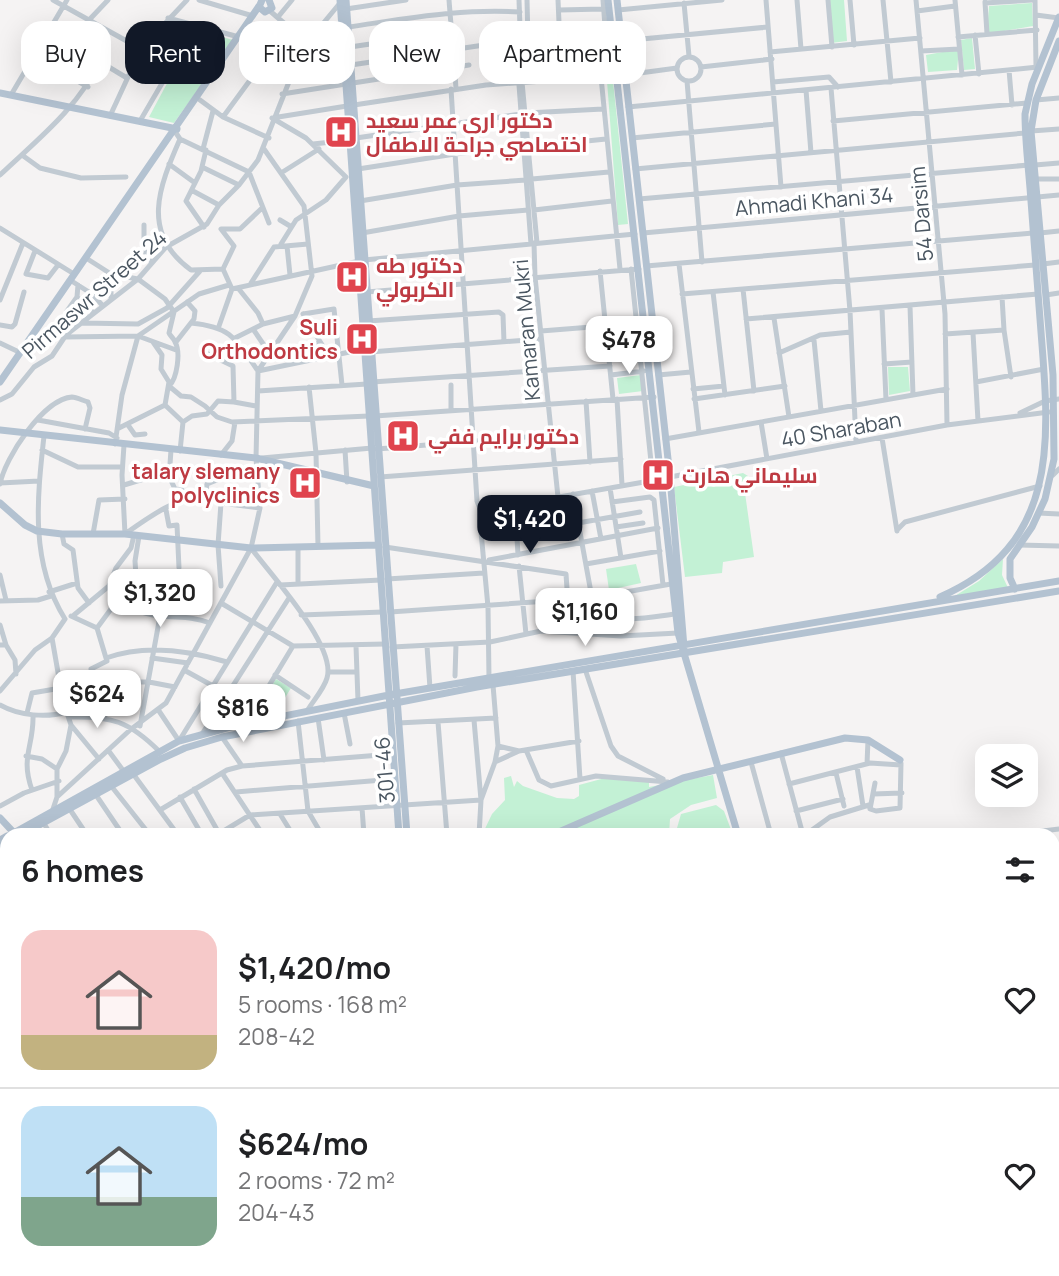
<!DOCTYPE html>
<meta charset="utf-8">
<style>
body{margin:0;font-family:Manrope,Cairo,sans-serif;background:#f2f2f2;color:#202124;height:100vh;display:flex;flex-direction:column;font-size:26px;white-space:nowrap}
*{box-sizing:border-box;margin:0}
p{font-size:23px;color:#757577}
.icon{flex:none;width:38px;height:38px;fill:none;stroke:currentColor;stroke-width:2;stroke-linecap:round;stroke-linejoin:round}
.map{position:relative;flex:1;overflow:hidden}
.details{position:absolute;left:0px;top:828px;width:1060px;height:450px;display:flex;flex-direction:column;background:#fff;border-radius:21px 21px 0 0;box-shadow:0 7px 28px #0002}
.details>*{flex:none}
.banner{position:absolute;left:21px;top:21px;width:700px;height:63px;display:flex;gap:14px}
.buttons{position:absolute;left:975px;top:744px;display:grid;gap:14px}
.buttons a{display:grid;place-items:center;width:63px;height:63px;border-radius:14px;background:#fff;box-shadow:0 7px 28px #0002;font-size:35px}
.price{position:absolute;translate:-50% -60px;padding:0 16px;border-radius:14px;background:#fff;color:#222;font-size:23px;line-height:46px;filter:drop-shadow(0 2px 4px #0008)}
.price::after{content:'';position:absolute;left:50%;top:42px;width:21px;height:16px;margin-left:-10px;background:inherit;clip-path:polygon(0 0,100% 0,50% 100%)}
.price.on{background:#111827;color:#fff}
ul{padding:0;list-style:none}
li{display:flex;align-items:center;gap:21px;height:175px;padding:0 21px}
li+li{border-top:2px solid #e0e0e0}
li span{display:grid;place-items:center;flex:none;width:196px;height:140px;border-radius:21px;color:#555}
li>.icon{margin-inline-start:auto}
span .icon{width:84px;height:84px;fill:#fffc;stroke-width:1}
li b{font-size:30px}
h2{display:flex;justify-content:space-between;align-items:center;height:84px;padding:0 21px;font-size:30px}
.chip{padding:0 24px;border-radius:21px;background:#fff;box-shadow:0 7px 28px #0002;font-size:24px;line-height:63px}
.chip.on{background:#111827;color:#fff}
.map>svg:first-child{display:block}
.green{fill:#c3f1d5}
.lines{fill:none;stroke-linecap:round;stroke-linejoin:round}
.highway-casing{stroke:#7690ad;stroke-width:10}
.minor{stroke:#c1cad2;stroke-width:5}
.major{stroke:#b3c2d1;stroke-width:7}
.highway{stroke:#8ba5c1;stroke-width:8}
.labels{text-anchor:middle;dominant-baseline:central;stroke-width:7;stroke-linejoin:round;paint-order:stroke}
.health-label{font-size:21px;font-weight:bold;fill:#be3a42;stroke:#fff;text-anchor:start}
.street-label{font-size:21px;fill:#4a5661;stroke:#fff}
</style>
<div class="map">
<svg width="1059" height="1276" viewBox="0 0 1059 1276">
<rect width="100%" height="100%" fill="#f5f3f3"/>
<path class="green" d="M828 0H844L847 41 831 43Z
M1032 3 1033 26 987 34 989 6Z
M172 23 233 40 174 123 149 117 171 76 150 59 149 50Z
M972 38 975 69 964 70 961 40Z
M959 49 957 70 928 72 926 55Z
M607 81H613L628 224 618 225Z
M888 367H908L910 391 889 395Z
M641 375 643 391 619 394 617 378Z
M743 473 748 476 750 491 745 493 754 557 723 562 722 573 685 577 674 487Z
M1003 559 1002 575 1009 590 950 599 979 581Z
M636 564 641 583 609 590 606 569Z
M276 679 291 688 275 714 260 705Z
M713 775 717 798 691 805 670 819 669 835H482L492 814 505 800 504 778 511 776 514 787 517 781 523 786 557 798 574 799 579 796V785L605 778 649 782V787Z
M716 805 724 811 733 835H675L681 814Z
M7 1044V1138H0V1045Z"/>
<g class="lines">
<defs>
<path id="highway" d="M1055 1029 1059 1016
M1054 1045 1059 1039
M526 1276 533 1270
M542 1276 550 1270"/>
</defs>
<use href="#highway" class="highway-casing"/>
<path class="minor" d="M53 0 141 49
M199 0 253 16
M449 0 456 88
M519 0 522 82 537 243
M527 0 529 82
M558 0 560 45
M766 0 781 187
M797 0 801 49
M828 0 832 47
M850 0 854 45
M883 0 891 82
M916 0 945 314 947 425
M955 0 962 75
M1035 0 1036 67
M985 2 987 34
M684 3 689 56
M985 3 1032 0
M346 9 406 0
M559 10 603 9
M618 10 722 0
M270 11 306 42
M917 11 955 6
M1036 15 1059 18
M278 17 292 0
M168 18 239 37
M90 19 108 0
M348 27C405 19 462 8 520 12
M49 31 127 78
M312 35 342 29
M975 35 979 74
M958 37 1037 30
M621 41 768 27
M528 46 607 44
M350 47 452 32
M921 51 959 49
M770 52 920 38
M139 53 168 73 140 121
M299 53 343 48
M34 56 88 87
M677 69a12 12 0 1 1 24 0a12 12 0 1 1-24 0Z
M351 65 484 45H521
M701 67 772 59
M1009 70 1012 105
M291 74 345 67
M625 75 677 68
M601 77 620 269
M576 79 608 65 603 0
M687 81 702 262
M773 82 829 77 838 87
M353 83 469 65
M519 85 531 244
M831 88 850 311 856 442
M451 89 477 501 482 514
M806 90 811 153
M282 94 346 84
M11 95 67 0
M200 100 223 117 269 138
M1036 100 1059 98
M354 105 486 85 615 76
M628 107 1038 67
M527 113 603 109
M110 116 141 49 187 0
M223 117 289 27
M272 118 306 138 346 177 326 200 296 220 281 244
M272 118 347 106
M833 121 1027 103
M174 130 180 139 249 172 269 223
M1031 131 1059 129
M356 138 521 114
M632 138 776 124
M180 139C159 187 140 233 191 270L223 269
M313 144 350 140
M529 147 606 139
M203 149 213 111
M22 155 40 168 81 178 126 177
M169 164 195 183
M1035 165 1059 163
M202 167 239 185
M358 169 455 154 523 147
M635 169 1025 133
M281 173 319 149
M0 175C38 139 77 109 101 60
M532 179 609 172
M1036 179H1059
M193 191 219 205
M639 199 1029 165
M360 201 457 185 526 180
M534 210 612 201
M280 220 290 226
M144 225V250L152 263
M204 227 186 201 201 171 206 150
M0 228 74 274
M362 233 459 216 528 210
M643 233 1059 195
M1040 233 1059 231
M534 243 535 277 558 497
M287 246 290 275
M35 251 26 274 48 278 58 265
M86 258 111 274 138 279 165 299 174 312 169 333C170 336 174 338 175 342 181 352 177 379 169 386L181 396 191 397 205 406 217 417 232 422 369 416
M679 264 699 432
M1043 264 1059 262
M646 266 1033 233
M223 269 234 246 221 229H240L262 208
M631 269 653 481
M600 271 613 399
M70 280 92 294 103 306
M251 283 274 247 308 244
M238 288 258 313 263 324
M232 289 364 260 635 234
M743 289 754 391
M367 292 639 269
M713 292 725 395
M682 294 1035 265
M1046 295 1059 293
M77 297 94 313
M1002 297 1004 330 1011 377
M111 299V274
M0 300 23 243
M910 306 913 395
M882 309 886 400
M67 311 77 297 78 285
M303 314 334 309 342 385
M303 314 329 356
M774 318 789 417
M746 319 1038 294
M368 321 499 312 503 315 504 342
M82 323 138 324 167 308 200 271
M191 323C232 327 236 339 258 371L364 349
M0 325 12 327 15 324 24 292
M219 326 232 289 223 269
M253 329 270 354 319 342
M541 331 604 326
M973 333 978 421
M945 334 1004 330
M138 336 199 294 229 285
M65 337 138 336 176 350
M235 338 263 324 295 316
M814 340 821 411
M176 342 194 319 195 311 187 302
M0 343 21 353
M370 352 541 339
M206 353 233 366 234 402 256 406
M779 353 820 335 851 332
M884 364 912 362
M611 375 644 371
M658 375 691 372
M372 382 610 366
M976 382 1044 369
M451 385V410
M309 387 316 453 318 546
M693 389 724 386
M258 391 367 384
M617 399 622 485
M694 399 785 386
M0 400 12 394 34 367 52 356 66 335 138 279 166 247 207 224 219 205 239 185 258 160 302 49 340 3
M586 401 590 462
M165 405 183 422
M1020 413 1045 401 1059 399
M375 416 654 397
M38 420 109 433 117 438
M183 422 192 416 207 414 218 401 234 402
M761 422 767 459
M128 425 135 435 145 434
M119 428 165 405 169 382 161 369 162 355 153 342
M44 436C37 499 30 563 65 619
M882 438 897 531
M665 439 947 389
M115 444 122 395 138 336
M124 445 122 475 125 534
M377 449 552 435
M42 450 78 467H122
M345 450 347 482
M180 451 183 422
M221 455 232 441 235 422
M262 458 372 448
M170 464 171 450
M1053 475 1059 469
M380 477 621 459
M670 477 947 425 1049 412
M0 483 39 481
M0 484C5 458 43 399 72 397 76 397 84 401 88 402L90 408 85 429
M124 485 167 472 175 489 182 490 186 500
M610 488 621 558
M592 491 601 539
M573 494 592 598C606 629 648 617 675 614
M205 496 221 503 260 508
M205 496 207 484 222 478
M612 502 650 497 654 500 663 585
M221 503 218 545 221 586
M166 510 169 526 177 525 179 568
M1038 513 1059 514
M578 523 640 512
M616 527 643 523
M897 530 905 522 1040 486
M62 534 64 544 73 550 78 588 89 603
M93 534 99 500 125 499
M125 534C146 519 179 495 205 496
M1019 545 1059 546
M298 547V584
M385 547 566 574 570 633
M251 548C270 574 337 646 327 678 324 689 313 701 307 711
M518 555 517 538 551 532
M489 560 658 528
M586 564 660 551
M519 566 526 634
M0 575 6 600
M387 579 484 573
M280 585 381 580
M49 592 77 583
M0 601 38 600 51 596
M221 603 293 646
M133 609 137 591 135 561 139 536
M390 612 592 598 671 584
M74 615 109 586 116 568 131 548 134 535
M301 615 383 612
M71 616 97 628 106 658
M179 616 183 589
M0 625 6 645
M97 628 111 609C128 604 143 615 160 616 178 618 193 616 210 623
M52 638 63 701 71 725 99 759
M0 645H6L15 660 16 674
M356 646 358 701
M427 646 430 688
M392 647 490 642 541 631 621 636 678 633
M106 658C145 644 188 650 227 662
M152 658 188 663
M585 669 611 746 618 756 663 779
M184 670 273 719
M573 671 580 779
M328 672H357
M275 675 308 697
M455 676 456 644
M489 678 488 607 480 521 482 514 491 509 661 479
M127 682H149L175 687
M0 691 35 650 52 638 65 619
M0 705C19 716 47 718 67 712
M255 709 293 646 385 644
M159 711 179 741 277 582
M27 713 32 693 61 688
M344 713 350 744
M105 716 91 669 107 661 106 658
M69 717C112 716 129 721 160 752
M318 718 324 760
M298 721 308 811 322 835
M438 722 447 835
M398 723 496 718
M140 726 160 616
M202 734 289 598
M222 737 242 766
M498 746 519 751 579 741
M108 750 125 773
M526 750 539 780 551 786 596 776 668 782
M781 753 803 835
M26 756 42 759 57 769
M495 762 519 751
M751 762 771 835
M867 764 868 740
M857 767 863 806
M131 771 178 835
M222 773 263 835
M836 773 844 806
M875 783 870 809 876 811 900 808 901 763
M789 784 870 763 901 765
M112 787 150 835
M194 789 220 835
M32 790C20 757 34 746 33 715
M236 792 395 779
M873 794 902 793
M96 795 123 835
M57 797V769L66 751 71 725
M180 797 202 835
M0 806 24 793 59 781
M69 808 87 835
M362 808 364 835
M53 809 57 797 130 730 166 703 251 548 260 508 256 458 258 371 295 316 312 276 304 206 264 149
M160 810 227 770 242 766 393 754
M796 811 843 799
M280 814 293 835
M43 822 51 835
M217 835 250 815 481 800 474 720
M479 835 481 800 495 762 498 746 493 685
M805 835 830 817 869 805
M1009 835 1059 829
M1054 860 1059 859
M1054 872 1059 871
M1054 905 1059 904
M0 911 7 905
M1054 917 1059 916
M0 989H7
M1054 997H1059
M1054 1004 1059 1001
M0 1008H7
M0 1035 7 1033
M0 1043 7 1042
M0 1141H7
M0 1174 7 1173
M1054 1189 1059 1186
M1054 1199 1059 1210
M0 1205 7 1204
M1054 1223 1059 1220
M0 1237 7 1236
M1054 1244 1059 1241
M28 1270V1276
M58 1270 59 1276
M150 1270V1276
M356 1270 360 1276
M393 1270 397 1276
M429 1270 433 1276
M462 1270 465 1276
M500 1270 503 1276
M631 1270 633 1276
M667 1270 669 1276
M907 1270 910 1276
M1005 1270 1016 1276
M341 1272 347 1270
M236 1276 245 1270
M296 1276 309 1270
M613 1276 621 1270
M688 1276 698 1272
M730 1276 734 1270
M891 1276 901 1270
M955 1276 965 1270"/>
<path class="major" d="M262 0 259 7 265 12 272 8 269 0
M340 0 399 835
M346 0 407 835
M608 0 678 633 738 835
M617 0 670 477 684 647
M0 93 177 129
M0 382 259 6
M0 430 256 458 374 486
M0 503 25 525 37 531 62 534H125L251 548 378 545
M1015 589 1010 578V559L1032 527 1045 499 1054 459 1053 375 1031 131 1036 100 1059 41
M940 597C1059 545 1050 443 1041 332 1037 284 1034 236 1030 188 1028 163 1025 139 1025 114L1032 84 1059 17
M0 818 15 834
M10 835 179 741 234 726 389 695 1059 581
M21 835 161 759 185 748 222 737 477 687 1059 591
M552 835 683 778 845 738 868 740 900 760
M0 840 7 836
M0 846 7 842
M0 921 7 926
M1054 1059 1059 1054
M187 1270 191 1276
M195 1270 199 1276
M511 1276 519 1270
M557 1276 564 1270"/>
<use href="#highway" class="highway"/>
</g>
<defs>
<symbol id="hospital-square" viewBox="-11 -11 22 22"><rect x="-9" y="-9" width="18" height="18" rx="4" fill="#e0444e" stroke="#fff"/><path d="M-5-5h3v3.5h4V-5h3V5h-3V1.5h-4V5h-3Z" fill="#fff"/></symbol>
</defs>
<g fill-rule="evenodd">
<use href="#hospital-square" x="322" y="113" width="38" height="38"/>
<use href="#hospital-square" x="333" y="258" width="38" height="38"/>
<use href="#hospital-square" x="343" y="320" width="38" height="38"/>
<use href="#hospital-square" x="384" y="417" width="38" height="38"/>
<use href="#hospital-square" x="639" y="456" width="38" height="38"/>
<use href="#hospital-square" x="286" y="464" width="38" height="38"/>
</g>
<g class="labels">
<g class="health-label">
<text x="366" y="120">دكتور اري عمر سعيد<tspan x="366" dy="24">اختصاصي جراحة الاطفال</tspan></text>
<text x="376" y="265">دكتور طه<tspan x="376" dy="24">الكربولي</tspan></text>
<text x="338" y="327" text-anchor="end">Suli<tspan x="338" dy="24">Orthodontics</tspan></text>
<text x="428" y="436">دكتور برايم ففي</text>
<text x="280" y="471" text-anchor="end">talary slemany<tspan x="280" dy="24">polyclinics</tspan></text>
<text x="682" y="475">سليماني هارت</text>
</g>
<g class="street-label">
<text transform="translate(814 201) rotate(-5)">Ahmadi Khani 34</text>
<text transform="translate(921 214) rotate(-95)">54 Darsim</text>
<text transform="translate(94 294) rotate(-41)">Pirmaswr Street 24</text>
<text transform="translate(526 330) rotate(-95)">Kamaran Mukri</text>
<text transform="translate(841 429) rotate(-10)">40 Sharaban</text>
<text transform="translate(384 770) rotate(-95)">301-46</text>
</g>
</g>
</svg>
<div class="buttons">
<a><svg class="icon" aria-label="layers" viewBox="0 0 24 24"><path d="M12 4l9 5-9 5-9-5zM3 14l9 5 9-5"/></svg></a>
</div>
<b class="price" style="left:629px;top:376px">$478</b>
<b class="price on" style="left:530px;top:555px">$1,420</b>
<b class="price" style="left:160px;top:629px">$1,320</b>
<b class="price" style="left:585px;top:648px">$1,160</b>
<b class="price" style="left:97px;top:730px">$624</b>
<b class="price" style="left:243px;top:744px">$816</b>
<div class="banner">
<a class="chip">Buy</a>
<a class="chip on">Rent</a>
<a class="chip">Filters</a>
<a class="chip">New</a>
<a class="chip">Apartment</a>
</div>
<section class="details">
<h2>6 homes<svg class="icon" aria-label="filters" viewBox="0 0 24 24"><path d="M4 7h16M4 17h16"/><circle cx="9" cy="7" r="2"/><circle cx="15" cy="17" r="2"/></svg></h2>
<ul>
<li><span style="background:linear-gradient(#f6c9c9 75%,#c2b280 0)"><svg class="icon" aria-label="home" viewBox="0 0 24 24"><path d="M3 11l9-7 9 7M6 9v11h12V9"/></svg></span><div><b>$1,420/mo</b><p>5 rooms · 168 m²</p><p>208-42</p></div><svg class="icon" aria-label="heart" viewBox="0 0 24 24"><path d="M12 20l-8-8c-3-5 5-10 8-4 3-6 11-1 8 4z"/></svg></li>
<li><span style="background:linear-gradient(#bfe0f5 65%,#7fa58c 0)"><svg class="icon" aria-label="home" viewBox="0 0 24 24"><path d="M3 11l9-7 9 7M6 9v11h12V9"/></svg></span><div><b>$624/mo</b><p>2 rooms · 72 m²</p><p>204-43</p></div><svg class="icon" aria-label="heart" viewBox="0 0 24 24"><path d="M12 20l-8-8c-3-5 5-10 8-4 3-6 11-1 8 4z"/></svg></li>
</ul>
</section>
</div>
